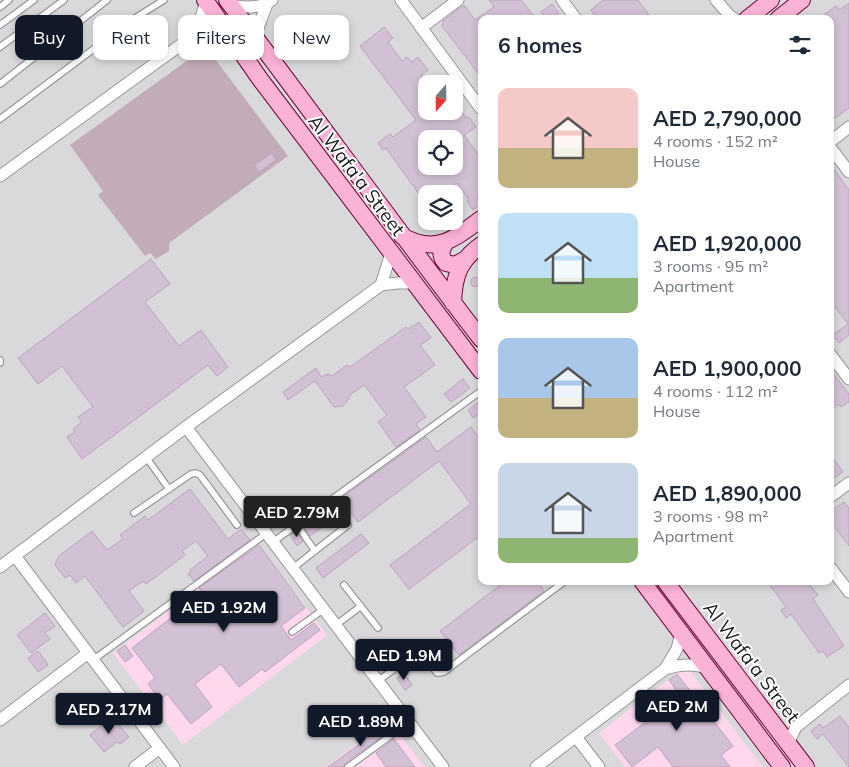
<!DOCTYPE html>
<meta charset="utf-8">
<style>
body{margin:0;font-family:Mulish,sans-serif;background:#f6f6f7;color:#1f2937;height:100vh;display:flex;flex-direction:column;font-size:19px;white-space:nowrap}
*{box-sizing:border-box;margin:0}
p{font-size:16px;color:#747a83}
.icon{flex:none;width:28px;height:28px;fill:none;stroke:currentColor;stroke-width:2;stroke-linecap:round;stroke-linejoin:round}
.map{position:relative;flex:1;overflow:hidden}
.side{position:absolute;left:478px;top:15px;width:356px;height:570px;display:flex;flex-direction:column;background:#fff;border-radius:10px;box-shadow:0 2px 8px #0003}
.side>*{flex:none}
.guide{position:absolute;left:15px;top:15px;width:388px;height:45px;display:flex;gap:10px}
.needle{width:32px;rotate:200deg}
.fabs{position:absolute;left:418px;top:75px;display:grid;gap:10px}
.fabs a{display:grid;place-items:center;width:45px;height:45px;border-radius:10px;background:#fff;box-shadow:0 2px 8px #0003;font-size:25px}
.price{position:absolute;translate:-50% -42px;padding:0 11px;border-radius:5px;background:#111827;color:#fff;font-size:16px;line-height:32px;filter:drop-shadow(0 1px 2px #0008)}
.price::after{content:'';position:absolute;left:50%;top:30px;width:15px;height:11px;margin-left:-8px;background:inherit;clip-path:polygon(0 0,100% 0,50% 100%)}
.price.selected{background:#222;color:#fff}
ul{padding:0;list-style:none}
li{display:flex;align-items:center;gap:15px;height:125px;padding:0 20px}
li span{display:grid;place-items:center;flex:none;width:140px;height:100px;border-radius:10px;color:#555}
li>.icon{margin-inline-start:auto}
span .icon{width:60px;height:60px;fill:#fffc;stroke-width:1}
li b{font-size:21px}
h2{display:flex;justify-content:space-between;align-items:center;height:60px;padding:0 20px;font-size:21px}
.tag{padding:0 18px;border-radius:10px;background:#fff;box-shadow:0 2px 8px #0003;font-size:18px;line-height:45px}
.tag.selected{background:#111827;color:#fff}
.map>svg:first-child{display:block}
.residential{fill:#d9d8da;fill-rule:evenodd}
.education{fill:#ffd8ed}
.construction{fill:#c2acb8}
.building{fill:#d2c1d4;stroke:#bca3bf;fill-rule:evenodd}
.lines{fill:none;stroke-linecap:round;stroke-linejoin:round}
.lane-casing{stroke:#989898;stroke-width:8}
.street-casing{stroke:#989898;stroke-width:13}
.secondary-casing{stroke:#710434;stroke-width:18}
.lane{stroke:#fff;stroke-width:5.5}
.street{stroke:#fff;stroke-width:11}
.secondary{stroke:#fab2d6;stroke-width:16}
.labels{text-anchor:middle;dominant-baseline:central;stroke-width:4;stroke-linejoin:round;paint-order:stroke}
.street-label{font-size:19px;fill:#1b1b1b;stroke:#fff}
</style>
<div class="map">
<svg width="849" height="767" viewBox="0 0 849 767">
<rect width="100%" height="100%" fill="#ede1ec"/>
<path class="residential" d="M0 0H849V767H0ZM481 19H830V581H481ZM426 84H454V111H426ZM426 139H454V166H426ZM426 194H454V221H426Z"/>
<path class="education" d="M257 544 327 635 183 745 113 653Z
M686 666 763 767H625L599 733Z
M388 720 425 767H326Z"/>
<path class="construction" d="M206 47 288 156 169 243V251L156 259 150 253 145 256 98 195 103 191 70 145Z"/>
<path class="building" d="M489 0H521L533 15 528 19H481V77L442 26 443 21 464 5 475 20 494 7Z
M603 0H638L652 19H597L591 10Z
M849 3V108L830 122V19H818L836 6 839 10Z
M552 4 559 13 550 19H546L541 12Z
M384 27 393 38 388 42 402 61 407 57 412 62 418 57 428 70 421 75 426 81V111H454L455 107 460 114 462 112 466 118 469 117 476 127 464 135 481 158V195L477 198 481 204 473 210 467 201 469 200 457 183 442 194H426V204L386 148 383 150 378 143 390 134 393 137 416 120 360 46ZM417 139H454V166H426V151Z
M272 153 276 160 259 172 254 165Z
M830 164 849 190V335L839 343 833 335 848 324 830 300Z
M151 259 170 284 145 302 179 346 201 330 228 367 217 376 208 365 82 459 67 437 75 432 73 429 82 422 78 417 93 407 62 366 38 384 18 358Z
M470.5 282a4.5 4.5 0 1 1 9 0a4.5 4.5 0 1 1-9 0Z
M419 322 431 338 420 345 435 365 404 387 426 417 416 424 420 430 396 447 378 422 387 415 364 385 351 394 348 400 343 406 334 407 315 381 288 400 283 392 316 368 321 377 328 374 332 376 347 365 350 367 406 327 408 329Z
M830 369 849 394V402L841 407 839 404 830 411Z
M463 379 470 388 451 402 444 394Z
M481 400V413L473 418 468 410Z
M471 427 481 441V535L409 589 390 565 471 504 439 461 358 522 347 508 310 536 303 526 426 437 437 452Z
M830 454 843 472 830 481Z
M190 489 228 539 241 529 250 540 194 581 188 574 191 572 190 570 208 556 196 541 182 551 185 555 146 584 143 581 129 591 144 611 123 627 85 576 76 583 70 575 65 578 55 565 59 556 92 531 107 550 123 539 120 535 145 516 148 520Z
M844 502 849 508V546L830 521V512Z
M296 531 303 541 297 546 290 535Z
M361 534 369 543 323 578 316 568Z
M259 545 305 608 281 626 291 640 314 623 320 630 265 672 262 669 239 687 221 664 195 684 212 707 191 724 167 694 160 700 148 684 155 678 132 648 203 593 199 588Z
M506 581H537L544 591 459 655 440 631Z
M767 581H807L818 595 813 599 844 646 827 657 823 651 819 653 791 614 786 618 781 610 786 607Z
M45 613 55 626 45 633 50 639 31 653 17 635Z
M125 645 133 656 125 662 117 651Z
M38 651 48 665 38 672 28 658Z
M404 673 412 685 405 690 397 678Z
M677 674 733 746 721 755 730 767H673L658 747 632 767 615 745 647 721 636 706 651 694 658 704 665 698 676 690 669 680Z
M840 716 849 727V767L823 734 817 739 811 731 820 724 823 728Z
M112 717 129 737 120 744 117 742 104 752 90 735Z
M387 724 391 730 345 763 343 767H328Z
M394 739 415 767H386L376 753Z"/>
<g class="lines">
<defs>
<path id="lane" d="M0 7 9 0
M0 25 34 0
M0 47 64 0
M0 84 107 0
M0 119 135 18 164 0
M0 360V363
M146 457 169 489
M134 513 191 474 196 473 200 475 237 525
M297 525 315 551
M273 542 481 391
M293 568 348 525
M344 585 378 628
M336 625 361 606
M292 632 324 609
M93 660 267 533
M378 681 416 653 422 654 437 673 444 672 565 581
M348 767 409 722"/>
<path id="street" d="M401 0 481 109
M562 0 576 19
M716 0 730 16 735 19
M231 5C245 8 260 9 272 0
M421 28 458 0
M255 36 267 4
M190 38 200 20 206 2
M830 142 849 127
M830 147 849 172
M0 176 190 38 210 33H229
M381 285 391 253
M830 354 849 379
M186 427 443 767
M830 497 849 483
M15 556 174 767
M0 567 186 427 381 285 397 283H415
M830 567 849 592
M665 669C680 664 693 663 708 668
M0 720 88 653
M576 737 599 767
M788 743 796 727 849 685
M135 767 160 748
M536 767 665 669 677 649 681 633"/>
<path id="secondary" d="M205 0 260 79 481 371
M227 0C313 113 395 227 481 339
M747 19 771 0
M778 19 802 0
M402 236C436 255 454 239 481 219
M446 242C441 250 439 256 446 263L455 265 464 260
M453 303C454 276 459 261 481 245
M642 581 782 767
M665 581 806 767"/>
</defs>
<use href="#lane" class="lane-casing"/>
<use href="#street" class="street-casing"/>
<use href="#secondary" class="secondary-casing"/>
<use href="#lane" class="lane"/>
<use href="#street" class="street"/>
<use href="#secondary" class="secondary"/>
</g>
<g class="labels">
<g class="street-label">
<text transform="translate(357 175) rotate(53)">Al Wafa'a Street</text>
<text transform="translate(752 662) rotate(53)">Al Wafa'a Street</text>
</g>
</g>
</svg>
<div class="fabs">
<a><svg class="needle" viewBox="-14 -14 28 28"><path d="M0-13l5 13h-10z" fill="#e53935"/><path d="M0 13l5-13h-10z" fill="#747a83"/></svg></a>
<a><svg class="icon" aria-label="locate" viewBox="0 0 24 24"><circle cx="12" cy="12" r="6"/><path d="M12 2v4M12 18v4M2 12h4M18 12h4"/></svg></a>
<a><svg class="icon" aria-label="layers" viewBox="0 0 24 24"><path d="M12 4l9 5-9 5-9-5zM3 14l9 5 9-5"/></svg></a>
</div>
<b class="price selected" style="left:297px;top:538px">AED 2.79M</b>
<b class="price" style="left:224px;top:633px">AED 1.92M</b>
<b class="price" style="left:404px;top:681px">AED 1.9M</b>
<b class="price" style="left:677px;top:732px">AED 2M</b>
<b class="price" style="left:109px;top:735px">AED 2.17M</b>
<b class="price" style="left:361px;top:747px">AED 1.89M</b>
<div class="guide">
<a class="tag selected">Buy</a>
<a class="tag">Rent</a>
<a class="tag">Filters</a>
<a class="tag">New</a>
</div>
<section class="side">
<h2>6 homes<svg class="icon" aria-label="filters" viewBox="0 0 24 24"><path d="M4 7h16M4 17h16"/><circle cx="9" cy="7" r="2"/><circle cx="15" cy="17" r="2"/></svg></h2>
<ul>
<li><span style="background:linear-gradient(#f6c9c9 60%,#c2b280 0)"><svg class="icon" aria-label="home" viewBox="0 0 24 24"><path d="M3 11l9-7 9 7M6 9v11h12V9"/></svg></span><div><b>AED 2,790,000</b><p>4 rooms · 152 m²</p><p>House</p></div></li>
<li><span style="background:linear-gradient(#bfe0f5 65%,#8fb573 0)"><svg class="icon" aria-label="home" viewBox="0 0 24 24"><path d="M3 11l9-7 9 7M6 9v11h12V9"/></svg></span><div><b>AED 1,920,000</b><p>3 rooms · 95 m²</p><p>Apartment</p></div></li>
<li><span style="background:linear-gradient(#a9c7e8 60%,#c2b280 0)"><svg class="icon" aria-label="home" viewBox="0 0 24 24"><path d="M3 11l9-7 9 7M6 9v11h12V9"/></svg></span><div><b>AED 1,900,000</b><p>4 rooms · 112 m²</p><p>House</p></div></li>
<li><span style="background:linear-gradient(#c9d6e8 75%,#8fb573 0)"><svg class="icon" aria-label="home" viewBox="0 0 24 24"><path d="M3 11l9-7 9 7M6 9v11h12V9"/></svg></span><div><b>AED 1,890,000</b><p>3 rooms · 98 m²</p><p>Apartment</p></div></li>
</ul>
</section>
</div>
